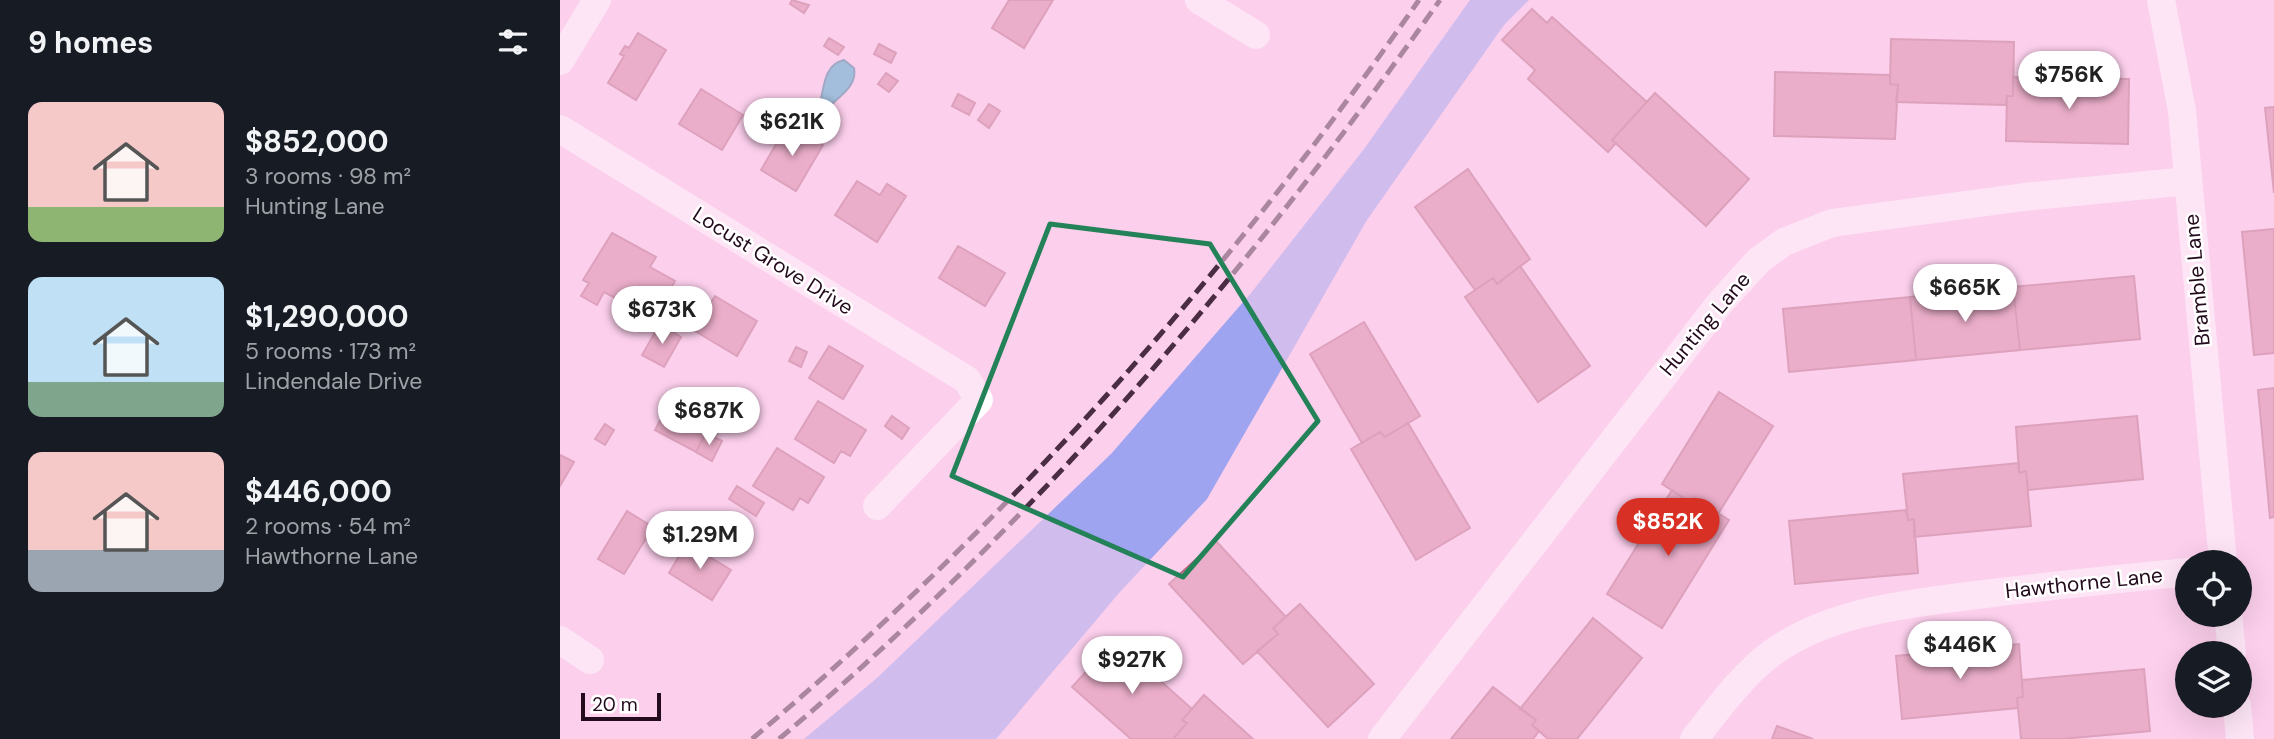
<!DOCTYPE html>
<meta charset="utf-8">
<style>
body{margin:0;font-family:"DM Sans",sans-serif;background:#20242c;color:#f1f3f6;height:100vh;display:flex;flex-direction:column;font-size:26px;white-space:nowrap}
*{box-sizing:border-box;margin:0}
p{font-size:23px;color:#9ea1a6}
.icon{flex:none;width:38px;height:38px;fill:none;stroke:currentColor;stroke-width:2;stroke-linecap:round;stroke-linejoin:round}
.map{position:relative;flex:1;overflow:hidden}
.drawer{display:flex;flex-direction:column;background:#171b24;width:560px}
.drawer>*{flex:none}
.fabs{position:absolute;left:1615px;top:550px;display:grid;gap:14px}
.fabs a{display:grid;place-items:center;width:77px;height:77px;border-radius:50%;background:#171b24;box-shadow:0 7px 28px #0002;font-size:35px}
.scale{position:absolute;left:21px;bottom:18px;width:80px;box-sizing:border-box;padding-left:7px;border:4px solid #240a1d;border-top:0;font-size:19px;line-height:24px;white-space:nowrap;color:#240a1d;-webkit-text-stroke:5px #fff;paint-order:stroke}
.price{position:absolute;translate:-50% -60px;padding:0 16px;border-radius:24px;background:#fff;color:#222;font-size:23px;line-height:46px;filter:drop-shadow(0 2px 4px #0008)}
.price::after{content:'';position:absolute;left:50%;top:42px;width:21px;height:16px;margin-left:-10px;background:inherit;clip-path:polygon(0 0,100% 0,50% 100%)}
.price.selected{background:#d93025;color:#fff}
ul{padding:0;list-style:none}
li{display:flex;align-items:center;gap:21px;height:175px;padding:0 28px}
li span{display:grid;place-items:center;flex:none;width:196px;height:140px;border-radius:14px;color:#555}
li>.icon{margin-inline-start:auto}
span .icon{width:84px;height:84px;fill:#fffc;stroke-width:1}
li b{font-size:30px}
h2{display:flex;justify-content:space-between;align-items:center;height:84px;padding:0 28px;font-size:30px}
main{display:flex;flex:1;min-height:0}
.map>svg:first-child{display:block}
.green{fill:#9ea4ef}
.water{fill:#36a9c8;stroke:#317995;stroke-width:2}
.building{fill:#d8869f;stroke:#b86982;stroke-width:2}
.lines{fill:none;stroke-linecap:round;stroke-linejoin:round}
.street{stroke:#fff;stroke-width:28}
.rail{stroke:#4a2d42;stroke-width:5;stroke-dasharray:14 7;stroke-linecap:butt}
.marked{fill:none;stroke:#248259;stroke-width:5;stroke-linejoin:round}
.labels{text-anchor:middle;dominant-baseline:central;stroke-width:5;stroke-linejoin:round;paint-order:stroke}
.street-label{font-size:21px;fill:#240a1d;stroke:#fff}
</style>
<main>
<section class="drawer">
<h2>9 homes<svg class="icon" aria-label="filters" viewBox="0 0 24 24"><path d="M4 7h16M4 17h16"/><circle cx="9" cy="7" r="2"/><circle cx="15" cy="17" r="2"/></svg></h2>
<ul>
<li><span style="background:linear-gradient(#f6c9c9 75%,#8fb573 0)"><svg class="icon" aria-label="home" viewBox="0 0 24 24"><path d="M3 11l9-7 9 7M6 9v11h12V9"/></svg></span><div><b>$852,000</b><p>3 rooms · 98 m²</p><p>Hunting Lane</p></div></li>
<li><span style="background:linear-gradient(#bfe0f5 75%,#7fa58c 0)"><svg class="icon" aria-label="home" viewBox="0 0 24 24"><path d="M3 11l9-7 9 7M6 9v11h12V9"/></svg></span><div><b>$1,290,000</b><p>5 rooms · 173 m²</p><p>Lindendale Drive</p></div></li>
<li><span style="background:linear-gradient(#f6c9c9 70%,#9aa5b1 0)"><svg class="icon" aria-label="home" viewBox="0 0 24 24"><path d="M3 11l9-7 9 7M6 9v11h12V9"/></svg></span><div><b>$446,000</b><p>2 rooms · 54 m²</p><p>Hawthorne Lane</p></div></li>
</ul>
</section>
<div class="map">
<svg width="1714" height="739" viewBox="0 0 1714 739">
<rect width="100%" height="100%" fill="#fccfec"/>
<path class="green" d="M910 0H969L944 25 807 220 647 499 559 593 436 739H244L317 678 551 454 691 293 804 149Z"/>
<path class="water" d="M284 60 294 68C298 86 278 97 268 108L260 103C264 88 264 64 284 60Z"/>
<path class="building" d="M232 0 249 5 244 13 230 4Z
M449 0H493L464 48 432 28Z
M972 9 987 23 992 17 1087 102 1052 140 1056 143 1048 152 968 79 975 70 942 40Z
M78 33 106 50 76 100 48 83 64 56 60 54 65 46 69 48Z
M269 38 284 47 278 55 264 46Z
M1331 39 1454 42 1453 96H1447L1446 105 1336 102 1338 85 1330 84Z
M319 44 336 53 331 63 314 54Z
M1215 72 1330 75V84L1338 85 1335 139 1214 136Z
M326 73 338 81 329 92 318 84Z
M1453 77 1569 79 1568 144 1446 141 1447 96H1453Z
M141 89 183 115 162 150 119 124Z
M1095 93 1189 179 1146 226 1052 140Z
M398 94 415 103 409 115 392 106Z
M429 104 440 111 429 128 418 120Z
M1714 107V193L1705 108Z
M228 124 263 145 236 191 201 170Z
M908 169 970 259 937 284 933 278 915 290 855 207Z
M297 181 320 195 327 184 346 196 317 242 275 215Z
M1714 229V353L1694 355 1682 232Z
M52 233 96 257 90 267 115 281 98 311 75 298 71 306 44 292 37 305 21 296 29 283 23 280Z
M398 246 445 273 425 306 379 278Z
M960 266 1030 366 978 402 905 297 933 278 937 284Z
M1574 276 1580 339 1460 350 1453 287Z
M1453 287 1460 350 1356 360 1350 297Z
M155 296 197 321 177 356 135 331Z
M1350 297 1356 360 1229 372 1223 309Z
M804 322 860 416 825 437 820 432 802 443 750 354Z
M100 324 121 337 104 367 82 355Z
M269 346 303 366 283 399 249 378Z
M236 347 247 352 241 367 229 361Z
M1714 388V517L1710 518 1698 390Z
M1159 392 1213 426 1158 514 1134 498 1131 503 1102 484Z
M258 401 306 430 290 456 281 451 274 463 235 439Z
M108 405 122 413 120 417 146 433 136 452 95 430Z
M150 407 167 417 156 435 139 424Z
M332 416 349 428 342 439 325 426Z
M1577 416 1583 479 1468 490 1466 471 1459 473 1456 427Z
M848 423 910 528 856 560 791 449 820 432 825 437Z
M45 424 54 430 45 445 35 439Z
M146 433 162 441 152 461 136 452Z
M217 448 264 477 248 503 240 498 233 510 193 486Z
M0 455 14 462 0 486Z
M1459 463V473L1466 471 1471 526 1354 537V519L1348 520 1343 474Z
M177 486 204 503 196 516 169 499Z
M1112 490 1131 503 1134 498 1169 520 1102 628 1047 594Z
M1346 510 1348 520 1354 519 1358 573 1235 584 1229 521Z
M67 511 93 527 64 574 38 559Z
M656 541 726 617 713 628 718 634 683 664 609 584Z
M127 543 171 570 152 600 109 573Z
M740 604 814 684 768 727 697 651 718 634 713 628Z
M1033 618 1082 658 1017 739H988L972 725 976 720 960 709Z
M555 640 632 709 622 720 627 723 613 739H571L512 687Z
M1459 644 1463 697 1457 698 1458 708 1342 719 1336 656Z
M1584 669 1590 731 1502 739H1461L1457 698 1463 697 1462 680Z
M933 687 976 720 972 725 979 731 973 739H891Z
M644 695 693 739H613L627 723 622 720Z
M1217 726 1253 739H1212Z"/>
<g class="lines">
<path class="street" d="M639 0 696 35
M1601 0 1622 111 1663 562
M0 61 37 0
M0 129 407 380 419 400 317 506
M1668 614 1672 653
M0 640 30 660
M1677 705 1680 739
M822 739 1160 303 1199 260 1224 242 1272 223 1464 197 1628 181
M1134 739C1158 709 1181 676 1212 653 1270 611 1347 604 1416 595 1486 586 1557 579 1628 572"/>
<path class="rail" d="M192 739C447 524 669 274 859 0
M219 739C473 526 690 270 880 0"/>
</g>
<path d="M0 0H1714V739H0ZM490 224 650 244 758 421 623 577 392 476Z" fill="#fccfec" fill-opacity=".55" fill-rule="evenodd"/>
<path class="marked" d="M490 224 650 244 758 421 623 577 392 476Z"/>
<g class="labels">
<g class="street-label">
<text transform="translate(213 261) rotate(32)">Locust Grove Drive</text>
<text transform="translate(1637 280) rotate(-95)">Bramble Lane</text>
<text transform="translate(1145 324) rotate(-50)">Hunting Lane</text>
<text transform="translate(1524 583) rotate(-6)">Hawthorne Lane</text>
</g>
</g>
</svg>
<div class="fabs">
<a><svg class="icon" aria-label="locate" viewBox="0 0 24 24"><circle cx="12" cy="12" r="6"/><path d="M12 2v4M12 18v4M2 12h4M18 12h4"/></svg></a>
<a><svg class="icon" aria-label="layers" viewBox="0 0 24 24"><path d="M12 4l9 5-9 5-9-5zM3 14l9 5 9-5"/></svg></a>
</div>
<div class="scale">20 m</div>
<b class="price" style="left:1509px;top:111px">$756K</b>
<b class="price" style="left:232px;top:158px">$621K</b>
<b class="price" style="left:1405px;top:324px">$665K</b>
<b class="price" style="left:102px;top:346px">$673K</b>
<b class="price" style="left:149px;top:447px">$687K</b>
<b class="price selected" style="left:1108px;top:558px">$852K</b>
<b class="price" style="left:140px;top:571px">$1.29M</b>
<b class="price" style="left:1400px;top:681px">$446K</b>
<b class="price" style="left:572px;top:696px">$927K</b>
</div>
</main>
